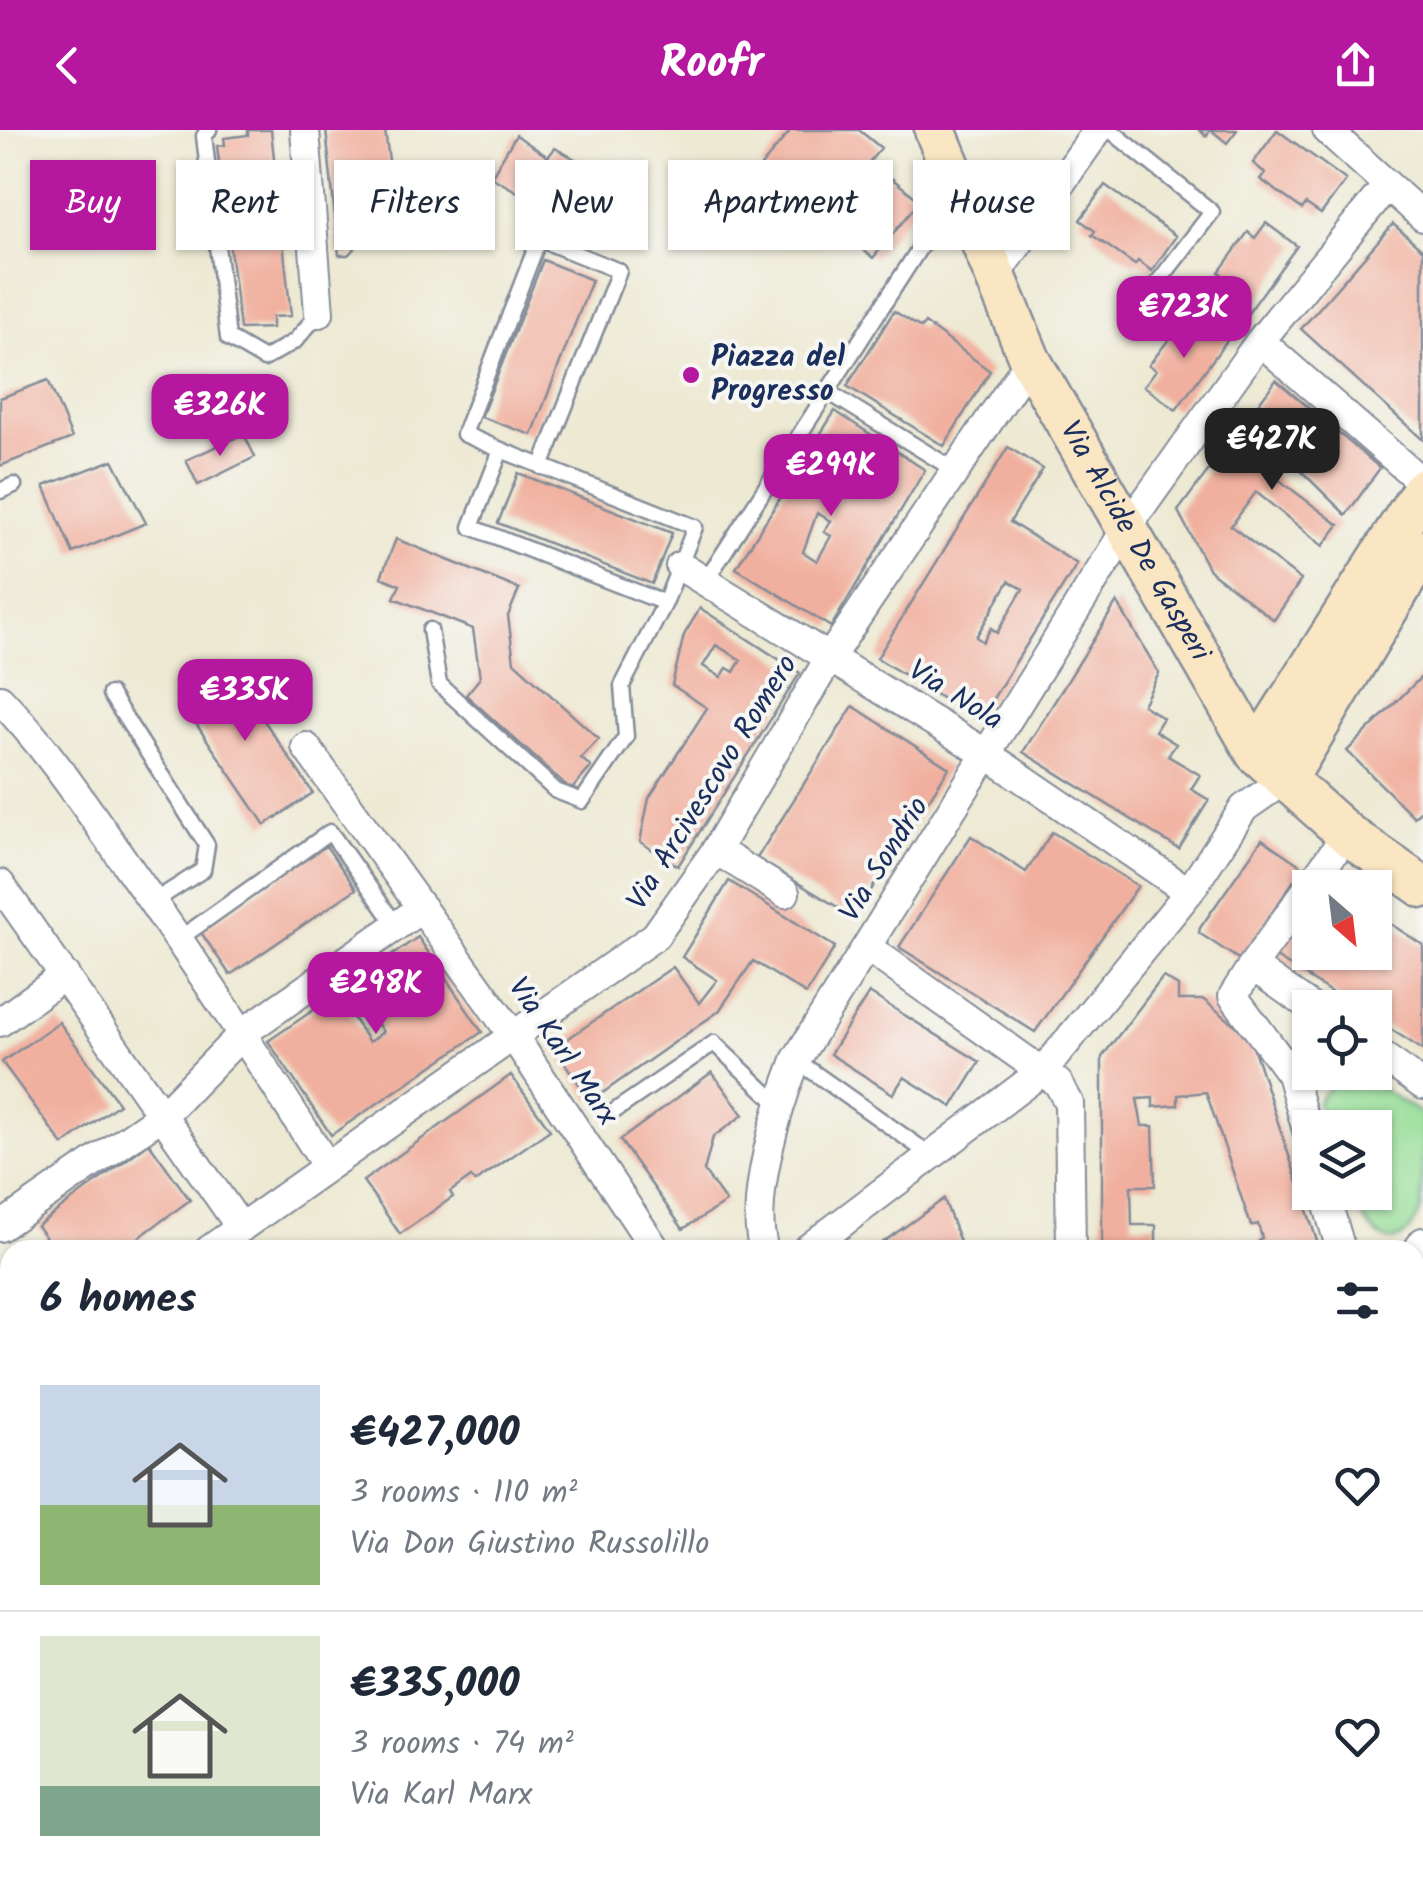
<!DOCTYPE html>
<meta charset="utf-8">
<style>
body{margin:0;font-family:Kalam,sans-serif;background:#f2f2f3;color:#1f2937;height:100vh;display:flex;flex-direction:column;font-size:38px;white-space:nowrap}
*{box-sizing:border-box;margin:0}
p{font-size:32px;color:#747a83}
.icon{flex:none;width:55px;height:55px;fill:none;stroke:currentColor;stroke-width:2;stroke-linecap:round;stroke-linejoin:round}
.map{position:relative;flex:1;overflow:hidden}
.side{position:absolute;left:0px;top:1110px;width:1425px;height:642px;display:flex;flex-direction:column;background:#fff;border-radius:30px 30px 0 0;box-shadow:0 2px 8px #0004}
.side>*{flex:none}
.guide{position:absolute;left:30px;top:30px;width:1365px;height:90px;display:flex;gap:20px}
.needle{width:65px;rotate:152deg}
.controls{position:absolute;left:1292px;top:740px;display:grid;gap:20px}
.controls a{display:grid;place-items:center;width:100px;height:100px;border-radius:0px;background:#fff;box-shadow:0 2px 8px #0004;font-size:50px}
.price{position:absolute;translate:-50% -85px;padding:0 22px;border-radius:20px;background:#b5179e;color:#fff;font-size:32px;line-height:65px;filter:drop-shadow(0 2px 5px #0008)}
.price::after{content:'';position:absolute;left:50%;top:60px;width:30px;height:22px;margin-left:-15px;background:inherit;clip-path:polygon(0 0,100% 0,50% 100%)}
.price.active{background:#222;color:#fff}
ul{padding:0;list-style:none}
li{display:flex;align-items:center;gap:30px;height:250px;padding:0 40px}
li+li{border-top:2px solid #e0e1e3}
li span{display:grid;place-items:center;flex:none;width:280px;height:200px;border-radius:0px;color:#555}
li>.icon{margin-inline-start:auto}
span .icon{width:120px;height:120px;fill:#fffc;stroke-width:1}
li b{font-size:42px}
h2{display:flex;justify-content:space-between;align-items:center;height:120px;padding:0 40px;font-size:42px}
.pill{padding:0 35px;border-radius:0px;background:#fff;box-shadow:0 2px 8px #0004;font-size:35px;line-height:90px}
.pill.active{background:#b5179e;color:#fff}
header{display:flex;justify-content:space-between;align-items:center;height:130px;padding:0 40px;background:#b5179e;color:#fff;font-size:45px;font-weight:700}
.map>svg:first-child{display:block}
.green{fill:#97de97;stroke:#59867a;stroke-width:2.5}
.building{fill:#f1b09f;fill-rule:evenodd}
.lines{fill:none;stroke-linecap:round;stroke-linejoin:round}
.service-casing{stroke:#848c98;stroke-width:19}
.minor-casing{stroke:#848c98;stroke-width:32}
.secondary-casing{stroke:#848c98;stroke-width:45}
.service{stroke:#fff;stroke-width:14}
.minor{stroke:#fff;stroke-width:28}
.secondary{stroke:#fbe6c4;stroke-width:40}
.poi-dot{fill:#b5179e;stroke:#f6f6f2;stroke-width:4}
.labels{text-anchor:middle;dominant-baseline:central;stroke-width:8;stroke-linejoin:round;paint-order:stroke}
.poi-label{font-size:30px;font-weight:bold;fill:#1b2f5e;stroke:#f6f6f2;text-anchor:start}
.street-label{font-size:30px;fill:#1b2f5e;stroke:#f6f6f2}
</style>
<header><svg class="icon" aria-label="back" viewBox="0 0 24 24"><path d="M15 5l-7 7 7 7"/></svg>Roofr<svg class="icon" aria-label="share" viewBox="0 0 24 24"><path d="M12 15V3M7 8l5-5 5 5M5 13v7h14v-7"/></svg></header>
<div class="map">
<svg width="1423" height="1751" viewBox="0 0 1423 1751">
<rect width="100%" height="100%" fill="#f6f6f2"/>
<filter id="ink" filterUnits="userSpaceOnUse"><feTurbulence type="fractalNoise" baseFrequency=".01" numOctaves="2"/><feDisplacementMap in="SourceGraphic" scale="20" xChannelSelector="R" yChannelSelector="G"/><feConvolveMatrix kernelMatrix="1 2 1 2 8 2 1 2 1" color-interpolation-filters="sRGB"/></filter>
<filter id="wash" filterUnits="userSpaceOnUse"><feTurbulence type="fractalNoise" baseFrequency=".0048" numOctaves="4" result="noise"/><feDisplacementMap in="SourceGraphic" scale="40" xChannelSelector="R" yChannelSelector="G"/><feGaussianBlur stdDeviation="2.25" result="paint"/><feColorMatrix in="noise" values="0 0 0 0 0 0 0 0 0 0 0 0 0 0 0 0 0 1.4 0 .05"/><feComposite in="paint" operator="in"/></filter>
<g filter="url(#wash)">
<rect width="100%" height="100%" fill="#ede9d3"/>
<path class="green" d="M1340 942 1357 943 1423 985C1423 1008 1423 1061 1421 1080 1396 1139 1366 1100 1351 1063L1375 1062V998L1327 997 1317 973Z"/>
<g id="blocks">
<path class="building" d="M248 0H271L291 186 272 187V198L240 199 217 16 225 15 224 8 248 5Z
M326 0H385L395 76 348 125H339Z
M791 0H859L881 18 870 31 920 71 873 128 761 36Z
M1199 0H1237L1227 13 1211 0 1206 6Z
M1277 0 1346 50 1321 84 1306 74 1302 79 1260 49 1265 43 1253 33Z
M516 5 548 27 555 18 577 30 555 83 491 47Z
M1105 55 1176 106 1152 141 1138 131 1135 135 1092 105 1095 101 1080 90Z
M1266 93 1297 116 1246 186 1213 162 1225 147 1219 142 1248 102 1255 108Z
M1393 94 1423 120V310L1301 199Z
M543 130 592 150 532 305 481 287Z
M894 181 921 198 925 193 990 241 944 316 847 256Z
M1197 186 1228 209 1176 280 1144 256 1156 240 1149 235 1180 195 1186 200Z
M48 250 72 308 0 336V268Z
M1276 250 1380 338 1346 385 1284 324 1270 343 1339 395 1323 416 1256 362 1231 396 1301 450 1274 490 1209 440 1178 381Z
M835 281 925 340 831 497 736 438ZM817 383 831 391 824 402 831 406 817 431 803 422Z
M244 304 255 327 198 355 186 330Z
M1008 317 1043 339 1010 392 1077 434 979 591 877 528ZM1009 451 1023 459 997 503 991 498 983 512 976 507Z
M113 330 146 393 73 423 44 356Z
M518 343 672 403 652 454 498 393Z
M396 409 519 459 508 486 514 532 599 609 581 628 591 637 571 660 466 565 480 548 473 499 394 468 400 455 381 447Z
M1117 472 1159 543 1143 575 1163 588 1155 601 1176 614 1168 626 1200 645 1191 659 1209 670 1179 719 1023 622Z
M700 478 800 543 678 736 640 712 649 668 707 578 672 555 684 505ZM716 515 741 530 734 542 727 538 721 547 703 536Z
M225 533 313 663 265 695 177 566Z
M1423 545V678L1414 687 1347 621Z
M853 576 949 638 854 787 757 728Z
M1052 702 1138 756 1035 902 899 817 971 706 1026 742Z
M1262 709 1303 737 1240 830 1199 803 1200 798Z
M326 716 356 759 230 845 200 801Z
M729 751 835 817 806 864 753 831 719 881 591 971 554 918 673 837 699 873 717 850 682 827Z
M1310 767V822H1375V784L1423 815V920L1375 889V878H1356L1273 825Z
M418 807 482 902 331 1005 268 911 337 864 369 912 383 902 351 854Z
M1163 847 1178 856V870H1204L1250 907 1320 1120H1251L1262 1108 1258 1094 1251 1096 1206 962 1178 965V975L1153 977V968L1137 969 1142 996H1153L1155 1056H1131L1132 1095H1156V1120H1102V927Z
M869 863 980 932 952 977 904 947 893 964 830 924Z
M59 892 119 974 63 1015 2 932Z
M712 942 743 985 713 1007 704 1041 726 1072 683 1099 620 1010Z
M511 945 550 1000 475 1052 471 1047 450 1062 453 1067 400 1104 363 1051Z
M149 1013 190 1070 122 1120H55L37 1096Z
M944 1069 963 1120H872Z
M1415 1391 1423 1392V1418H1415Z
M0 1428 10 1447 7 1511 0 1505Z
M1415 1506H1423V1585L1419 1586 1423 1645H1415Z
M0 1666 10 1669V1721L0 1719Z
M1423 1705V1751H1314V1742H1415V1706Z
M456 1742H559V1751H441V1746Z
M612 1742H766V1751H612Z
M816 1742H846V1749L816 1747Z
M890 1742H1053V1751H890Z
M1108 1742H1260V1751H1108Z"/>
</g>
</g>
<g filter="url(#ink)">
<use href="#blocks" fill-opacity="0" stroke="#848c98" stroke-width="2.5"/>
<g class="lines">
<defs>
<path id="service" d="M209 0 204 6 228 208 264 229 295 211 319 183
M1110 0 1212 82 1152 160V189
M825 260 956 341
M501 320 695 397 665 473 471 397Z
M501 320 464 304 539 109 619 141 541 337
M0 361 14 355
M705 452 953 66
M430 500 439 554 556 661 582 671 626 607 622 556 665 473
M110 564 207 715 203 740 153 772
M179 809 330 702 396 795
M796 930 932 1026
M616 980 714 913 779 975"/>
<path id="minor" d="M305 0 319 183
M1327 0 1423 87
M997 144 1098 0
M1260 211 1423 353
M680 436 988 625 1189 762
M0 569C48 619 86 677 126 734 196 833 262 933 326 1035
M306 617 514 907 656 1120
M716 720 785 763
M0 754 241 1098
M868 818 1058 953 1069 973 1071 1120
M1252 836 1347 704
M0 892 65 845
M1375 921 1423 955
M1310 1011 1291 944 1233 866 1252 836 1312 878
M1324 1062 1341 1120
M0 1097 164 984 244 902 422 778
M209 1120 655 806 716 720 830 527 1030 230
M764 1120C748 1071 778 977 796 930L1128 396 1260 211 1386 57
M806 1120 1044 940 1189 762 1244 678 1287 648
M1415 1124 1423 1112
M1415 1162 1423 1189
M0 1194 10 1191
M1415 1444H1423
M0 1555 10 1564
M1415 1667 1423 1666
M405 1742 406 1751
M798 1742 799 1751
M1079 1742V1751
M324 1751 357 1742
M581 1751V1742
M1289 1751V1742"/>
<g id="secondary">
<path id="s1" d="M935 0 1030 230 1256 623 1347 704 1423 757"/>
<path d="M1256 623 1423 359"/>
<path d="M1287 648 1423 420"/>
</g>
</defs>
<use href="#service" class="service-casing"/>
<use href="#minor" class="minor-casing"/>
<use href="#secondary" class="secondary-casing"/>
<use href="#service" class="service"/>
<use href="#minor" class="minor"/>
<use href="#secondary" class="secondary"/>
</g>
</g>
<circle class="poi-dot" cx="691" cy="245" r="10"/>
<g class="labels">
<g class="poi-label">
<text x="711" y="228">Piazza del<tspan x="711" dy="34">Progresso</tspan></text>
</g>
<g class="street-label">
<text stroke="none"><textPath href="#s1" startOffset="458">Via Alcide De Gasperi</textPath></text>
<text transform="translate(955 566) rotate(32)">Via Nola</text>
<text transform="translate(713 653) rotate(-58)">Via Arcivescovo Romero</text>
<text transform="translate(885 730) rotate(-58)">Via Sondrio</text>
<text transform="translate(562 922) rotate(56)">Via Karl Marx</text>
</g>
</g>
</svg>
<div class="controls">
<a><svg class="needle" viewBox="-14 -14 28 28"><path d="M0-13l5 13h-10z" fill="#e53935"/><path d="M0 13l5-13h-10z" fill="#747a83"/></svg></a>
<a><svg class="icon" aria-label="locate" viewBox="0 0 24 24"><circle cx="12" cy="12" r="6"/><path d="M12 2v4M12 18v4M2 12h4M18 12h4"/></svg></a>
<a><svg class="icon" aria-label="layers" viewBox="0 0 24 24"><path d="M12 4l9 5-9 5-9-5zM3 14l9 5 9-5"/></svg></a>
</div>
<b class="price" style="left:1184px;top:231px">€723K</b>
<b class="price" style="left:220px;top:329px">€326K</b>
<b class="price active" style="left:1272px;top:363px">€427K</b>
<b class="price" style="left:831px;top:389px">€299K</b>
<b class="price" style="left:245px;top:614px">€335K</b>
<b class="price" style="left:376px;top:907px">€298K</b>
<div class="guide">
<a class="pill active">Buy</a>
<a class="pill">Rent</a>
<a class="pill">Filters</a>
<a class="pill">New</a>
<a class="pill">Apartment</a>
<a class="pill">House</a>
</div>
<section class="side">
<h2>6 homes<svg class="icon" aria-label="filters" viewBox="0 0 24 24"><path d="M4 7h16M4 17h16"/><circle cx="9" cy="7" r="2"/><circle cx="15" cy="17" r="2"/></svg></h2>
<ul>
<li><span style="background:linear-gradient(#c9d6e8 60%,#8fb573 0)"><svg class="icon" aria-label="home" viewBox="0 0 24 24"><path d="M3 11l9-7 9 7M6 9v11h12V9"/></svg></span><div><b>€427,000</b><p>3 rooms · 110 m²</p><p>Via Don Giustino Russolillo</p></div><svg class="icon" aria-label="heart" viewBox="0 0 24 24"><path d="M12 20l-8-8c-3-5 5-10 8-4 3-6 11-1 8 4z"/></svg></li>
<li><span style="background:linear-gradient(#dfe7d0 75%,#7fa58c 0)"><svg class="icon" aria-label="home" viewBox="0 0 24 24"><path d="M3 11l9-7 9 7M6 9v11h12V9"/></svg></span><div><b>€335,000</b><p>3 rooms · 74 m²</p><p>Via Karl Marx</p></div><svg class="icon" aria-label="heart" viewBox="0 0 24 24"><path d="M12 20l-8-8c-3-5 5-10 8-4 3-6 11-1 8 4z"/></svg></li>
</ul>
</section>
</div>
